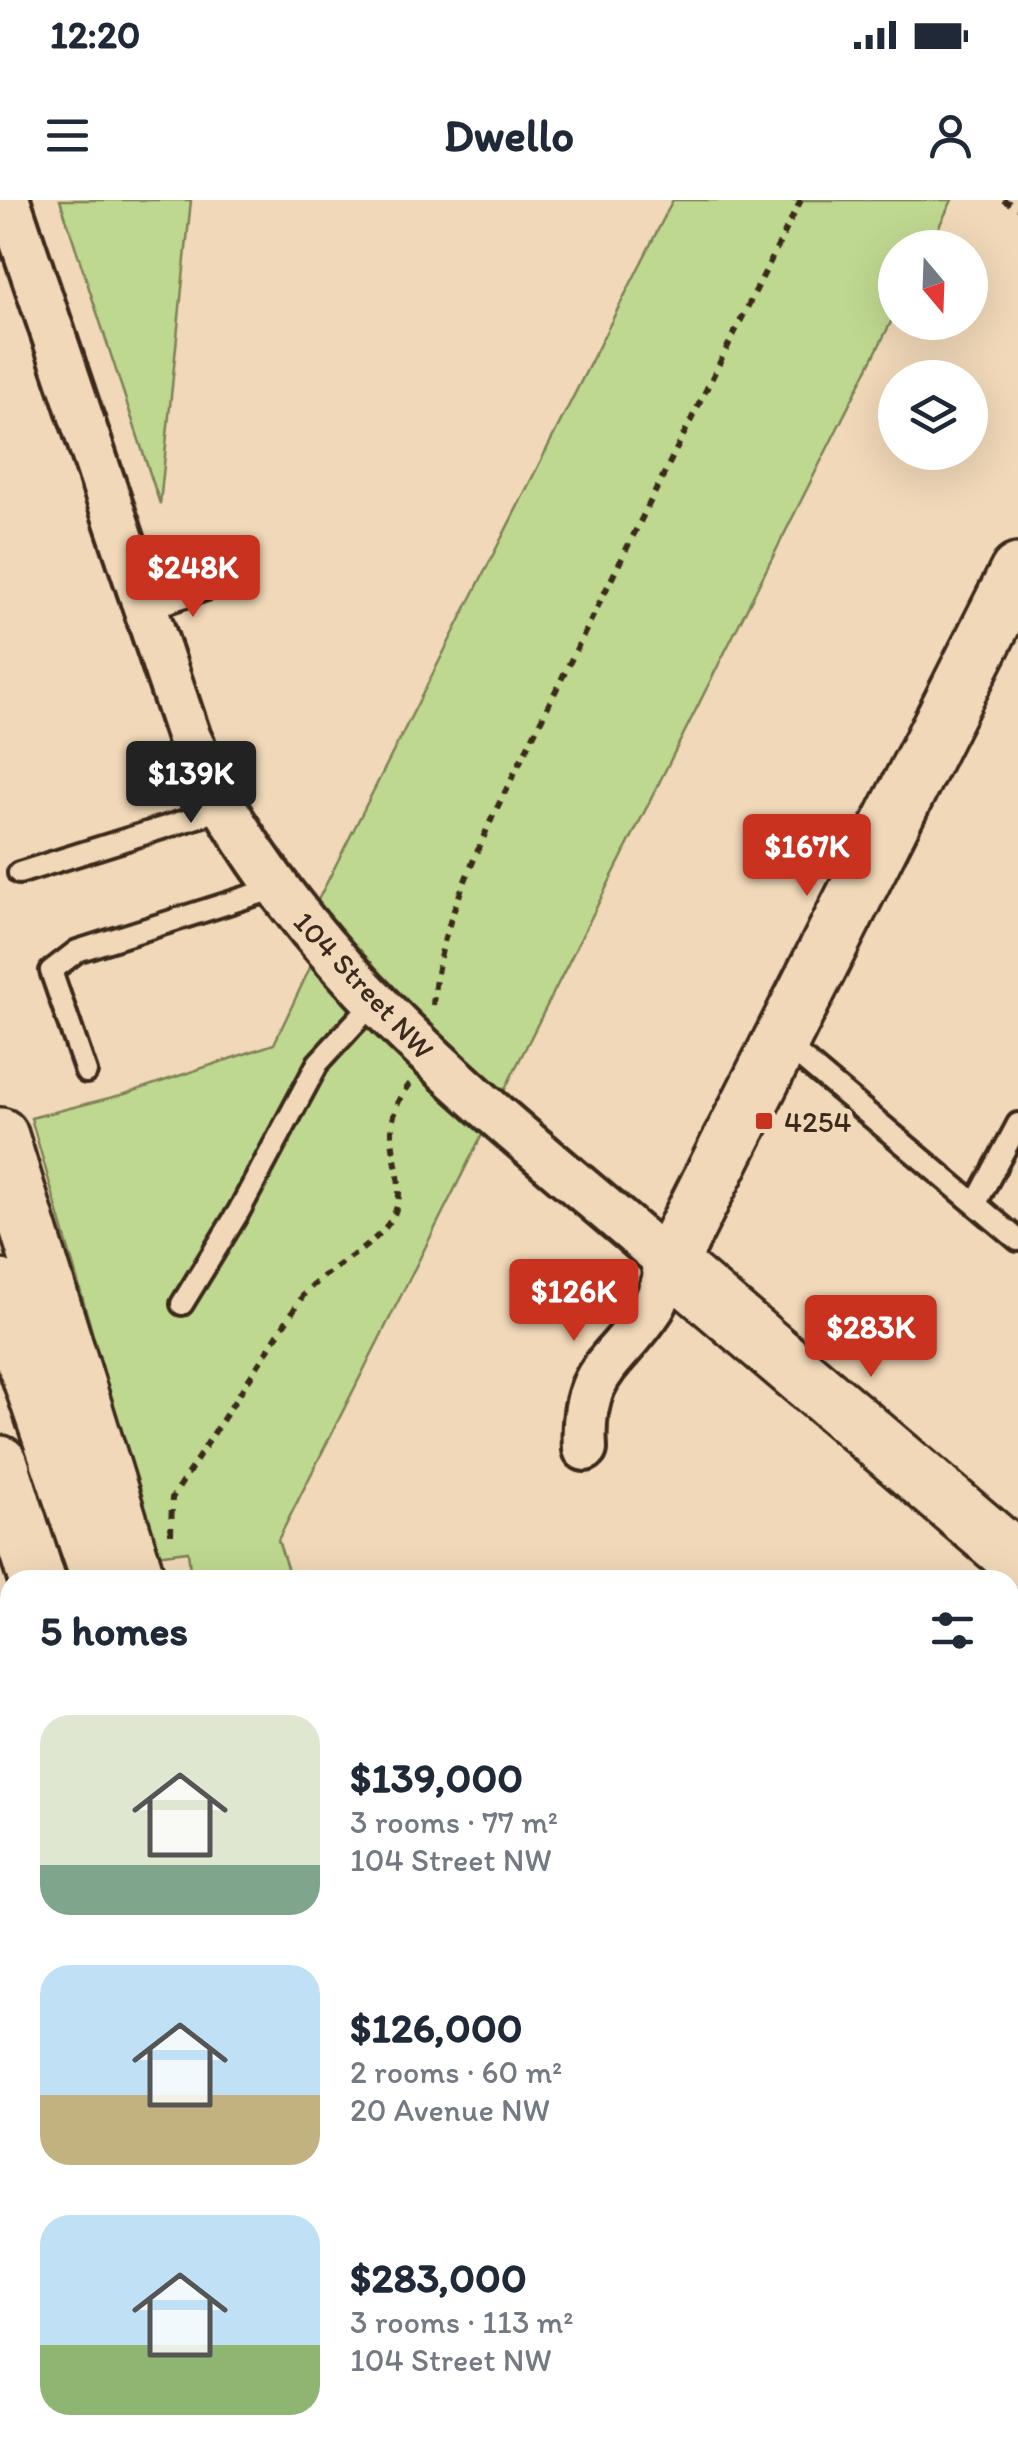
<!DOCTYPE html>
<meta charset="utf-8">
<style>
body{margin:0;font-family:Itim,sans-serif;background:#f6f6f7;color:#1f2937;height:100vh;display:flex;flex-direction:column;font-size:38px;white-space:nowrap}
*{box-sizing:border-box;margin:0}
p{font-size:32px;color:#747a83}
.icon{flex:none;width:55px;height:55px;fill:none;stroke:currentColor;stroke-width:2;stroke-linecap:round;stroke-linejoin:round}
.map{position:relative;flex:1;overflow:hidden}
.details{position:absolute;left:0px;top:1370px;width:1020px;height:890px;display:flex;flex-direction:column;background:#fff;border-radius:30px 30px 0 0;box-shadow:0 10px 40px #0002}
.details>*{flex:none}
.needle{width:65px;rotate:161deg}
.buttons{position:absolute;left:878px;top:30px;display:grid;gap:20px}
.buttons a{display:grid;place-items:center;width:110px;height:110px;border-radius:50%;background:#fff;box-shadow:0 10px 40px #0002;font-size:50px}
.price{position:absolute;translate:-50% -85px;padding:0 22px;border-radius:10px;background:#c8321e;color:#fff;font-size:32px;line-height:65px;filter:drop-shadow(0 2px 5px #0008)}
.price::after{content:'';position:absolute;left:50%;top:60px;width:30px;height:22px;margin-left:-15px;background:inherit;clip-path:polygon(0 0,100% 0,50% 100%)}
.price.selected{background:#222;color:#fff}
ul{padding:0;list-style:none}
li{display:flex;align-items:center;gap:30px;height:250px;padding:0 40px}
li span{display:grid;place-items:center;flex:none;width:280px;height:200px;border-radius:30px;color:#555}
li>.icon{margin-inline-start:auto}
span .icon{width:120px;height:120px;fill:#fffc;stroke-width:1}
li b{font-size:42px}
h2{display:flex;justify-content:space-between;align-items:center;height:120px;padding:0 40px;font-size:42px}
.status{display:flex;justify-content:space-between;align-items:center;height:70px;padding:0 50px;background:#fff;direction:ltr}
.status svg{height:28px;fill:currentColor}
header{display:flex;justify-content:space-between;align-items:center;height:130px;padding:0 40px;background:#fff;font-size:45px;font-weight:700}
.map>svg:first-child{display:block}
.green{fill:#bfd88f;stroke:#7d8156;stroke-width:2.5}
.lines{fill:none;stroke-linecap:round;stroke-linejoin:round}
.lane-casing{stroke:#3b2a1e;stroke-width:28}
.street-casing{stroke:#3b2a1e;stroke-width:50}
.secondary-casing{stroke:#3b2a1e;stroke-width:62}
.highway-casing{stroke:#3b2a1e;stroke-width:62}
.path{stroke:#3b2a1e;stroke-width:6;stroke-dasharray:8 8;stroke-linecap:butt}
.lane{stroke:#f0d8b8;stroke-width:20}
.street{stroke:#f0d8b8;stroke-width:42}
.secondary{stroke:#f0d8b8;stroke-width:55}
.highway{stroke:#f0d8b8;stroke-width:55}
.poi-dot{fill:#c8321e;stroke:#f0d8b8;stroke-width:4}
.labels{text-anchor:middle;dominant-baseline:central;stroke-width:10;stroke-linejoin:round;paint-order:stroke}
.street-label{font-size:30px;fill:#3b2a1e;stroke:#f0d8b8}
.poi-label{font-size:30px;fill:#3b2a1e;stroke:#f0d8b8;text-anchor:start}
</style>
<div class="status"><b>12:20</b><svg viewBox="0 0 49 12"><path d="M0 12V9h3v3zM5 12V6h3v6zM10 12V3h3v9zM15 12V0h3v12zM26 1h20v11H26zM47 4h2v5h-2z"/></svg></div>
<header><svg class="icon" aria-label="menu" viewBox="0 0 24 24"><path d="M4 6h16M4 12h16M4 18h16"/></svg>Dwello<svg class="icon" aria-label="person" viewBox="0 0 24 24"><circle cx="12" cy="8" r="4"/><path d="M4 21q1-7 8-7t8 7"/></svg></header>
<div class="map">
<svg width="1018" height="2260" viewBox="0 0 1018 2260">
<rect width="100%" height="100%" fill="#f0d8b8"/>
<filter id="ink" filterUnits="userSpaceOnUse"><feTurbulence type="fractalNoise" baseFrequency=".01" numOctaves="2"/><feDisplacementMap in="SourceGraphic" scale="20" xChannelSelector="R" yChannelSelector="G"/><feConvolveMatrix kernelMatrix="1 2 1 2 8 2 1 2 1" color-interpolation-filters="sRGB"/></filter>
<g filter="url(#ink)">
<path class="green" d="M60 0H191L160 304Z
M673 0H952L929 47 895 48V114L278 1340 291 1380H191L188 1351 156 1355 31 918 125 894 274 844 332 721 317 702Z"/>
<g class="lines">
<defs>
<path id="lane" d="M19 673 223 609
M785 844 1018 1040
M86 872 51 771 77 751 276 688
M976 1003 1018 924
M182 1104 239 1011 318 863 373 803"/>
<path id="street" d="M8 0 189 538C290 762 489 907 669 1063 664 1077 661 1094 653 1107 616 1164 580 1168 585 1249
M142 399 222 372
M1010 1681 1018 1678"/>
<path id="secondary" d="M1018 372 669 1063 1018 1361
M0 1088 100 1380
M1010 2097 1018 2095
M470 2250 473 2260
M397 2260 430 2250"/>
<path id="highway" d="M0 936 137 1380
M0 1264 37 1380
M0 1660 10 1690
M0 1921 10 1950
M112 2250 115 2260
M199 2250 202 2260
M267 2250 270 2260"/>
</defs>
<use href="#lane" class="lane-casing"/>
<use href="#street" class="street-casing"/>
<use href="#secondary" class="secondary-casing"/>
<use href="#highway" class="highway-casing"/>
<path class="path" d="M1003 0 1018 8
M433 805C438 737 465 680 492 618L801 0
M171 1334 172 1298 304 1094C329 1066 373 1050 392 1018 416 976 368 936 410 884"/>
<use href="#lane" class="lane"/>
<use href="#street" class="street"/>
<use href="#secondary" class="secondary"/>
<use href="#highway" class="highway"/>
</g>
</g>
<rect class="poi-dot" x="754" y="911" width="20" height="20" rx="5"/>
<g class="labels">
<g class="street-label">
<text transform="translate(364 785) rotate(47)">104 Street NW</text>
</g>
<g class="poi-label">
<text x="784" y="921">4254</text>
</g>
</g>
</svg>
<div class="buttons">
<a><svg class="needle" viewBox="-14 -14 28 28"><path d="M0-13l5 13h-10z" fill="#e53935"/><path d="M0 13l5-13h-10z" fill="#747a83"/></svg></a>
<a><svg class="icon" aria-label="layers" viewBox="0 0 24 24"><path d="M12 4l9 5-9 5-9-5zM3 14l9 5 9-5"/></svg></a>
</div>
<b class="price" style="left:193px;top:420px">$248K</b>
<b class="price selected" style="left:191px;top:626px">$139K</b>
<b class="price" style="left:807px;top:699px">$167K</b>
<b class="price" style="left:574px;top:1144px">$126K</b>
<b class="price" style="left:871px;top:1180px">$283K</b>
<section class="details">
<h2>5 homes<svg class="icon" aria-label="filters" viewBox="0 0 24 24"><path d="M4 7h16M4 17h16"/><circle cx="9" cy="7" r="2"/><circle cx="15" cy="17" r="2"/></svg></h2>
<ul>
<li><span style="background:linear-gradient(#dfe7d0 75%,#7fa58c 0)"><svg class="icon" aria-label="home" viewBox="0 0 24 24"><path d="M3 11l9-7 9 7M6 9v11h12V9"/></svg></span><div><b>$139,000</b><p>3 rooms · 77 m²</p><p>104 Street NW</p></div></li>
<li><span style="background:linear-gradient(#bfe0f5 65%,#c2b280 0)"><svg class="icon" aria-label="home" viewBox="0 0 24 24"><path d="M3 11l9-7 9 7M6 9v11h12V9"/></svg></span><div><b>$126,000</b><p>2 rooms · 60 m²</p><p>20 Avenue NW</p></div></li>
<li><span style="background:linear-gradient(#bfe0f5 65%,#8fb573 0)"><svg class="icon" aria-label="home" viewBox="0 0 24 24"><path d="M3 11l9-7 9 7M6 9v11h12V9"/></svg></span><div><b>$283,000</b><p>3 rooms · 113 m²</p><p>104 Street NW</p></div></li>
</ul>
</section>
</div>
